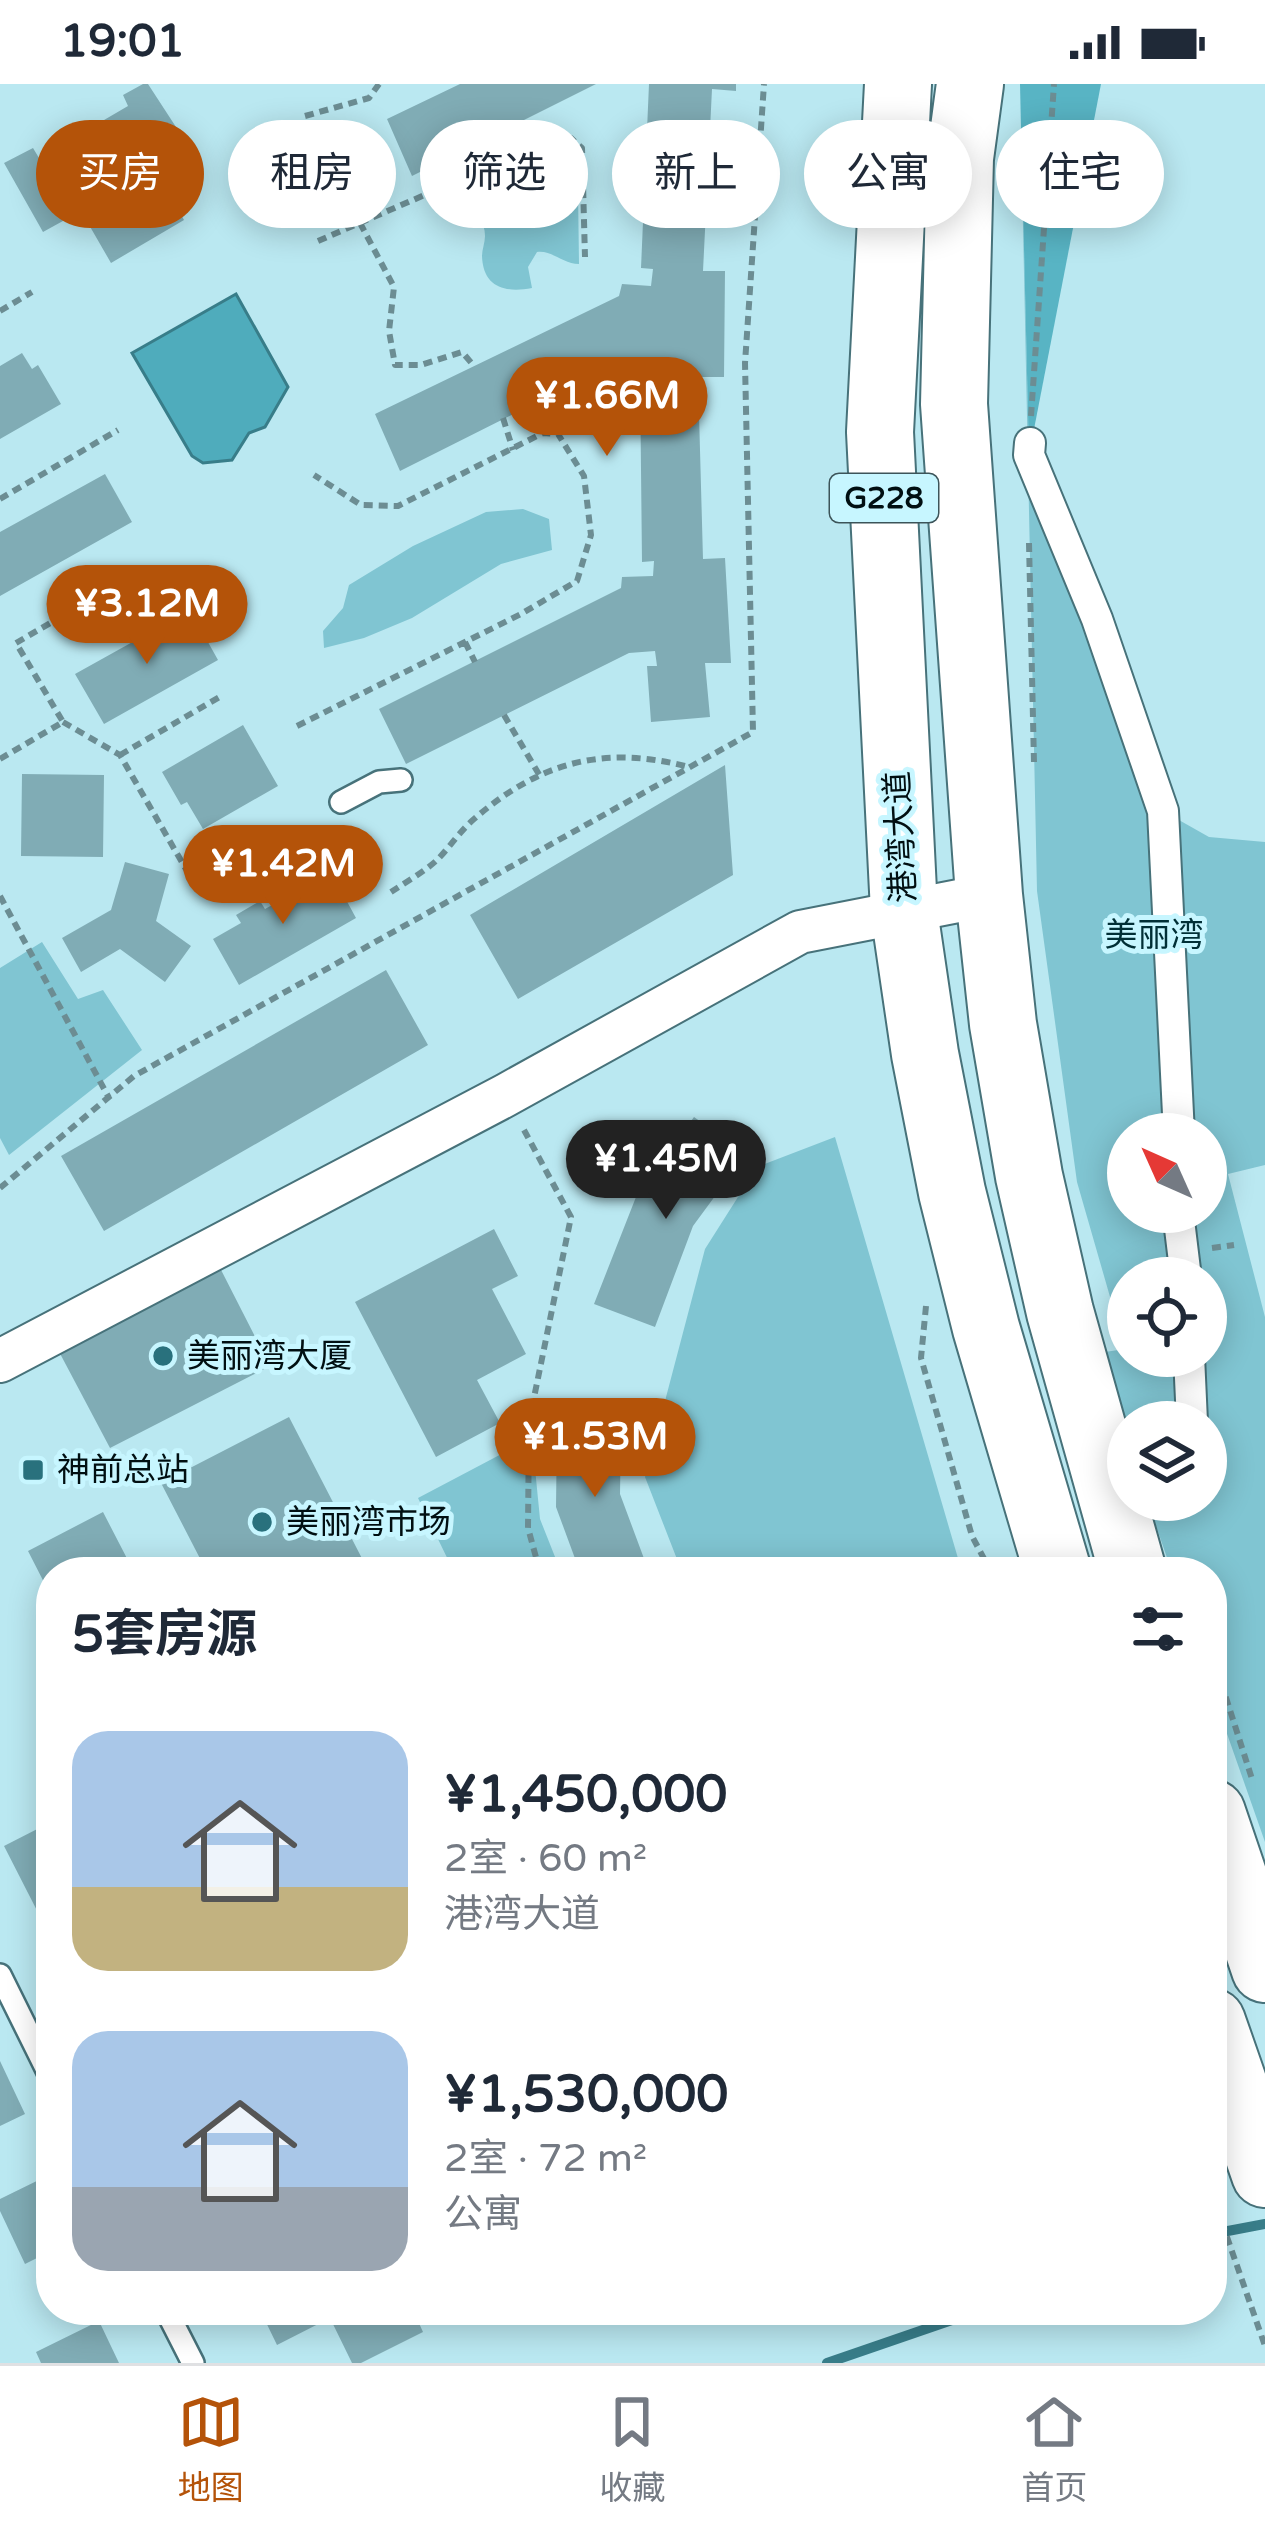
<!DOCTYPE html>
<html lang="zh">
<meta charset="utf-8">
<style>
body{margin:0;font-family:"Varela Round","Noto Sans SC",sans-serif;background:#f6f6f7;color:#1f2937;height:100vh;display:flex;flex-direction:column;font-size:45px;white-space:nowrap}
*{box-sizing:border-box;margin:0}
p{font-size:39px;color:#747a83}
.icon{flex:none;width:66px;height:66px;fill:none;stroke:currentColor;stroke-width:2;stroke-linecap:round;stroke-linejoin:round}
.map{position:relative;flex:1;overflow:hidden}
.details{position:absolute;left:36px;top:1473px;width:1191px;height:768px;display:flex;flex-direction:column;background:#fff;border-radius:48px;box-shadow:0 6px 30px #0003}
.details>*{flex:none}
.hud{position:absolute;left:36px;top:36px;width:1194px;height:108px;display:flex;gap:24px}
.needle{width:78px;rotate:315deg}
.fabs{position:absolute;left:1107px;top:1029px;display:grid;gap:24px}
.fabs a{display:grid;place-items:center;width:120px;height:120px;border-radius:50%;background:#fff;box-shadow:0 6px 30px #0003;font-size:60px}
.price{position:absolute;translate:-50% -102px;padding:0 27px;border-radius:42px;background:#b45309;color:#fff;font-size:39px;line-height:78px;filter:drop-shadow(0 3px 6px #0008)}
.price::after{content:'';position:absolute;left:50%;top:72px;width:36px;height:27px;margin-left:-18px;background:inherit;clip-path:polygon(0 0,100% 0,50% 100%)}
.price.on{background:#222;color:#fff}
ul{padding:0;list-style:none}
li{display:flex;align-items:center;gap:36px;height:300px;padding:0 36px}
li span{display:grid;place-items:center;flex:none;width:336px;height:240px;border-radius:36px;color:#555}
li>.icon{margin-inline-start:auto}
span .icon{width:144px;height:144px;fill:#fffc;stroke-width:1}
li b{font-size:51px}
h2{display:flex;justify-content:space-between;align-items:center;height:144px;padding:0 36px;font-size:51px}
.chip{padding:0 42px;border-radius:54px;background:#fff;box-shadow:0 6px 30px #0003;font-size:42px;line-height:108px}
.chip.on{background:#b45309;color:#fff}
.status{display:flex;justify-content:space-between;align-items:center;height:84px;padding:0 60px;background:#fff;direction:ltr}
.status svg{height:33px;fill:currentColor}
.menu{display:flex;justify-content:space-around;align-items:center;height:168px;border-top:3px solid #e0e1e3;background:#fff;font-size:33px;color:#747a83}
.menu a{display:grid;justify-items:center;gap:6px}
.menu .on{color:#b45309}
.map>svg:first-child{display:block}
.green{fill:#80c5d2;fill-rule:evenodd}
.forest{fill:#58b4c4}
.water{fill:#4facbc;stroke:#387d89;stroke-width:3}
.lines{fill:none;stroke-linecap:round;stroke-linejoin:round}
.stream{stroke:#387d89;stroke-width:10}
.building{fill:#80acb5}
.service-casing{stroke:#47727a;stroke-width:26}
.pedestrian-casing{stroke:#47727a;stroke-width:34}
.minor-casing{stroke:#47727a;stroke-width:46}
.trunk-casing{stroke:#47727a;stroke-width:70}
.path{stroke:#6c8d93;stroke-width:6;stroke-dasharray:9 6;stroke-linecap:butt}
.service{stroke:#fff;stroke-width:21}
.pedestrian{stroke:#fff;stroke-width:30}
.minor{stroke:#fff;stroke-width:42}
.trunk{stroke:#fff;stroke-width:66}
.poi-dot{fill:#29717d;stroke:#c7f6ff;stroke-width:4.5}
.labels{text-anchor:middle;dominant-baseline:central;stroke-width:10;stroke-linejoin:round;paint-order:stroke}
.shield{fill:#c7f6ff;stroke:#3c5459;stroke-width:3}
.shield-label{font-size:30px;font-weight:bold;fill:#010f12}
.street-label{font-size:33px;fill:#010f12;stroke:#c7f6ff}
.park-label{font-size:33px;fill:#012f36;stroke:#c7f6ff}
.poi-label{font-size:33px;fill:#010f12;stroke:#c7f6ff;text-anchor:start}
</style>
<div class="status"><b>19:01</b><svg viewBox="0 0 49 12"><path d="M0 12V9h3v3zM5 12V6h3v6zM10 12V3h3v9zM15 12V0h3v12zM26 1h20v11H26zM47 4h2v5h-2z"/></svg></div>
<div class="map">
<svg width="1265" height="2279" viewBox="0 0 1265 2279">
<rect width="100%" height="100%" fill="#bae8f1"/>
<path class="green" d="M1020 0 1029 371 1163 727 1209 753 1265 758V1081L1228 1090 1265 1233V1758L1212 1607V1488H1172L1147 1416H1206V1338H1128V1359L1098 1269 1125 1265 1077 1098 1037 807ZM1128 1050H1206V1128H1128ZM1128 1194H1206V1272H1128Z
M524 86C539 103 550 102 570 99L578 106 579 180C563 180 552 166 537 168L528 183 532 204C506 209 483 204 482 172 482 165 485 159 485 152 485 138 476 126 468 115Z
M523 425 549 435 552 466 501 480 412 534 364 554 324 564 323 547 343 524 349 501 413 462 486 428Z
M42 858 78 915 103 906 142 966 9 1071 0 1054V884Z
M835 1053 962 1488H682L645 1393 705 1165 757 1083Z
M532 1354 540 1435 561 1488H454L418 1414Z"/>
<path class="forest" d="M1020 0H1101L1029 371Z"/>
<path class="water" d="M236 210 288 303 265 343 249 349 232 376 203 379 192 372 132 269Z"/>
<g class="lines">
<path class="stream" d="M1212 2150 1265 2140
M827 2279 981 2226"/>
</g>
<path class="building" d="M143 0H148L189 63 155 83 184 136 111 179 81 127 43 148 4 79 33 64 39 74 128 22 123 11Z
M460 0H596L412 92 387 35Z
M649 0H736V7L712 5 703 187H725L724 293H698L703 475 725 474 731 579H705L710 633 651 638 647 582H657L655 567 629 569 406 680 379 625 621 504 622 493 653 492 654 477 642 478 640 292H649L648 273 623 275 400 387 375 330 619 212 622 200 651 202 653 185 641 184Z
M22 269 32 285 38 281 61 320 0 355V282Z
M105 390 132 438 0 512V448Z
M190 526 218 576 104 640 75 590Z
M243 641 278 702 203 745 187 718 181 721 162 688Z
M725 681 733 791 518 915 470 831Z
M22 690 104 691 103 773 21 772Z
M125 778 169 790 156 837 191 862 165 898 120 865 81 888 62 854 111 826Z
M332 790 356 834 239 901 213 855 241 839 236 831 260 817 265 825 274 820 270 812 297 797 303 806Z
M386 886 428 961 104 1147 61 1072Z
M694 1033 746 1070 693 1142 655 1243 594 1220 636 1113Z
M494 1145 518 1192 492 1205 526 1270 477 1296 500 1339 436 1373 355 1218Z
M217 1178 270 1282 110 1364 56 1262Z
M289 1333 369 1488H207L161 1399Z
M557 1342H621L620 1410 649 1488H580L556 1423Z
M103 1428 134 1488H51V1512L28 1467Z
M51 1738V1854L4 1762Z
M0 1977 25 2030 0 2042Z
M51 2090V2167L25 2180 0 2127V2115Z
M260 2226H413L423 2248 361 2279H352L330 2234 277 2261Z
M99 2237 119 2279H41L36 2268Z"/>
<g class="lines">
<defs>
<path id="service" d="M341 718 379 698 401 696
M0 1891 51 1994
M166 2226 193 2279"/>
<path id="pedestrian" d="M1030 359 1029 371 1097 535 1163 727 1179 1050
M1178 1128 1186 1194
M1189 1272 1192 1338"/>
<path id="minor" d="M0 1277 506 1011 800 848 989 811"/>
<path id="trunk" d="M898 0 880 348 904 827 925 970 952 1108 986 1244 1058 1488
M970 0 960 74 954 320 989 811 1003 940 1029 1092 1060 1228 1133 1488
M1212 1729 1265 1885
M1212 1938 1265 2090"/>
</defs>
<use href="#service" class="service-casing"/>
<use href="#pedestrian" class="pedestrian-casing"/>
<use href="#minor" class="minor-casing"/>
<use href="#trunk" class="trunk-casing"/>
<path class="path" d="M305 32 369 14 379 0
M498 49 502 78
M360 139 394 203 389 247 395 281H421L462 268 474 282
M318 157 552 56 571 54 582 64 585 173
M0 227 32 208
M1031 332 1054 0
M503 334 513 366
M0 415 118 346
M1029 459 1034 679
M465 558 475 578
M504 631 540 692
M63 638 120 671 198 806 307 745
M297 642 521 530 577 497 591 451 584 392 558 350 543 349 398 422 361 421 314 391
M120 671 223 611
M0 675 63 638 16 559 145 484
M391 808C406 798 424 788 437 776 450 763 460 747 474 735 541 677 605 661 689 683
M0 812 109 1014
M524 1046 571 1133 529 1338 528 1444 540 1488
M0 1104 134 992 753 648 745 279 764 0
M1212 1164 1234 1161
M926 1222 921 1274 972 1452 991 1488
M1212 1570 1253 1698
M1212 2110 1265 2262"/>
<use href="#service" class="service"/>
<use href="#pedestrian" class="pedestrian"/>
<use href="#minor" class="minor"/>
<use href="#trunk" class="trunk"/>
</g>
<g class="poi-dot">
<circle cx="163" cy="1272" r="12"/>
<rect x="21" y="1374" width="24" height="24" rx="6"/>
<circle cx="262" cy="1438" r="12"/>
</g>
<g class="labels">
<rect class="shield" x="830" y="390" width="108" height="48" rx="9"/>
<g class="shield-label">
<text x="884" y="414">G228</text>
</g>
<g class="street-label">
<text transform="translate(901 753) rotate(-93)">港湾大道</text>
</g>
<g class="park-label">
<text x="1154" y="851">美丽湾</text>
</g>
<g class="poi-label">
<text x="187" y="1272">美丽湾大厦</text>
<text x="57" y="1386">神前总站</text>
<text x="286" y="1438">美丽湾市场</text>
</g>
</g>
</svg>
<div class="fabs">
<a><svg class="needle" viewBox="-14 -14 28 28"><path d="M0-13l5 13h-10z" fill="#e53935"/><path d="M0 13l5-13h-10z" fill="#747a83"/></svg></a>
<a><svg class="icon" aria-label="locate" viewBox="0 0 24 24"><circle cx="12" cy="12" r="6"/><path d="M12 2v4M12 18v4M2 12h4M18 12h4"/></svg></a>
<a><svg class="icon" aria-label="layers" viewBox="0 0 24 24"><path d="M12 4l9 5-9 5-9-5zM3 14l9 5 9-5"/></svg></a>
</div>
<b class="price" style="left:607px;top:375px">¥1.66M</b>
<b class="price" style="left:147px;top:583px">¥3.12M</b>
<b class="price" style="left:283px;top:843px">¥1.42M</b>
<b class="price on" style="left:666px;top:1138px">¥1.45M</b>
<b class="price" style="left:595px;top:1416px">¥1.53M</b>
<div class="hud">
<a class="chip on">买房</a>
<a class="chip">租房</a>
<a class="chip">筛选</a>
<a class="chip">新上</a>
<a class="chip">公寓</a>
<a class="chip">住宅</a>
</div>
<section class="details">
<h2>5套房源<svg class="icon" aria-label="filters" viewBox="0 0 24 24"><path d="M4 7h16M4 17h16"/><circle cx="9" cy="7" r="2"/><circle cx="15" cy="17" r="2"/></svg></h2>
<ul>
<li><span style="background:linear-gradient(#a9c7e8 65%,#c2b280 0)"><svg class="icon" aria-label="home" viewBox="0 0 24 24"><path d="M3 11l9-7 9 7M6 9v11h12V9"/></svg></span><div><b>¥1,450,000</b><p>2室 · 60 m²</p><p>港湾大道</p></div></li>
<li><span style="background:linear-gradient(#a9c7e8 65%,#9aa5b1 0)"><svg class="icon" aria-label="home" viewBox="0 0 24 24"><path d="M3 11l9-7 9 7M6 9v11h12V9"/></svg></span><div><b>¥1,530,000</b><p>2室 · 72 m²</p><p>公寓</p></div></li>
</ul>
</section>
</div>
<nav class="menu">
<a class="on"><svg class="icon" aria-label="map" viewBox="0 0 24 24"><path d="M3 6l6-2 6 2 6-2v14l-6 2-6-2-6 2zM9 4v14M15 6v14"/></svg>地图</a>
<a><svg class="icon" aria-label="saved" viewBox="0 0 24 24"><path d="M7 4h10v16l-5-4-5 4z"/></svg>收藏</a>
<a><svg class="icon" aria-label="home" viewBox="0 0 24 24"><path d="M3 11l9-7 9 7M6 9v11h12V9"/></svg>首页</a>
</nav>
